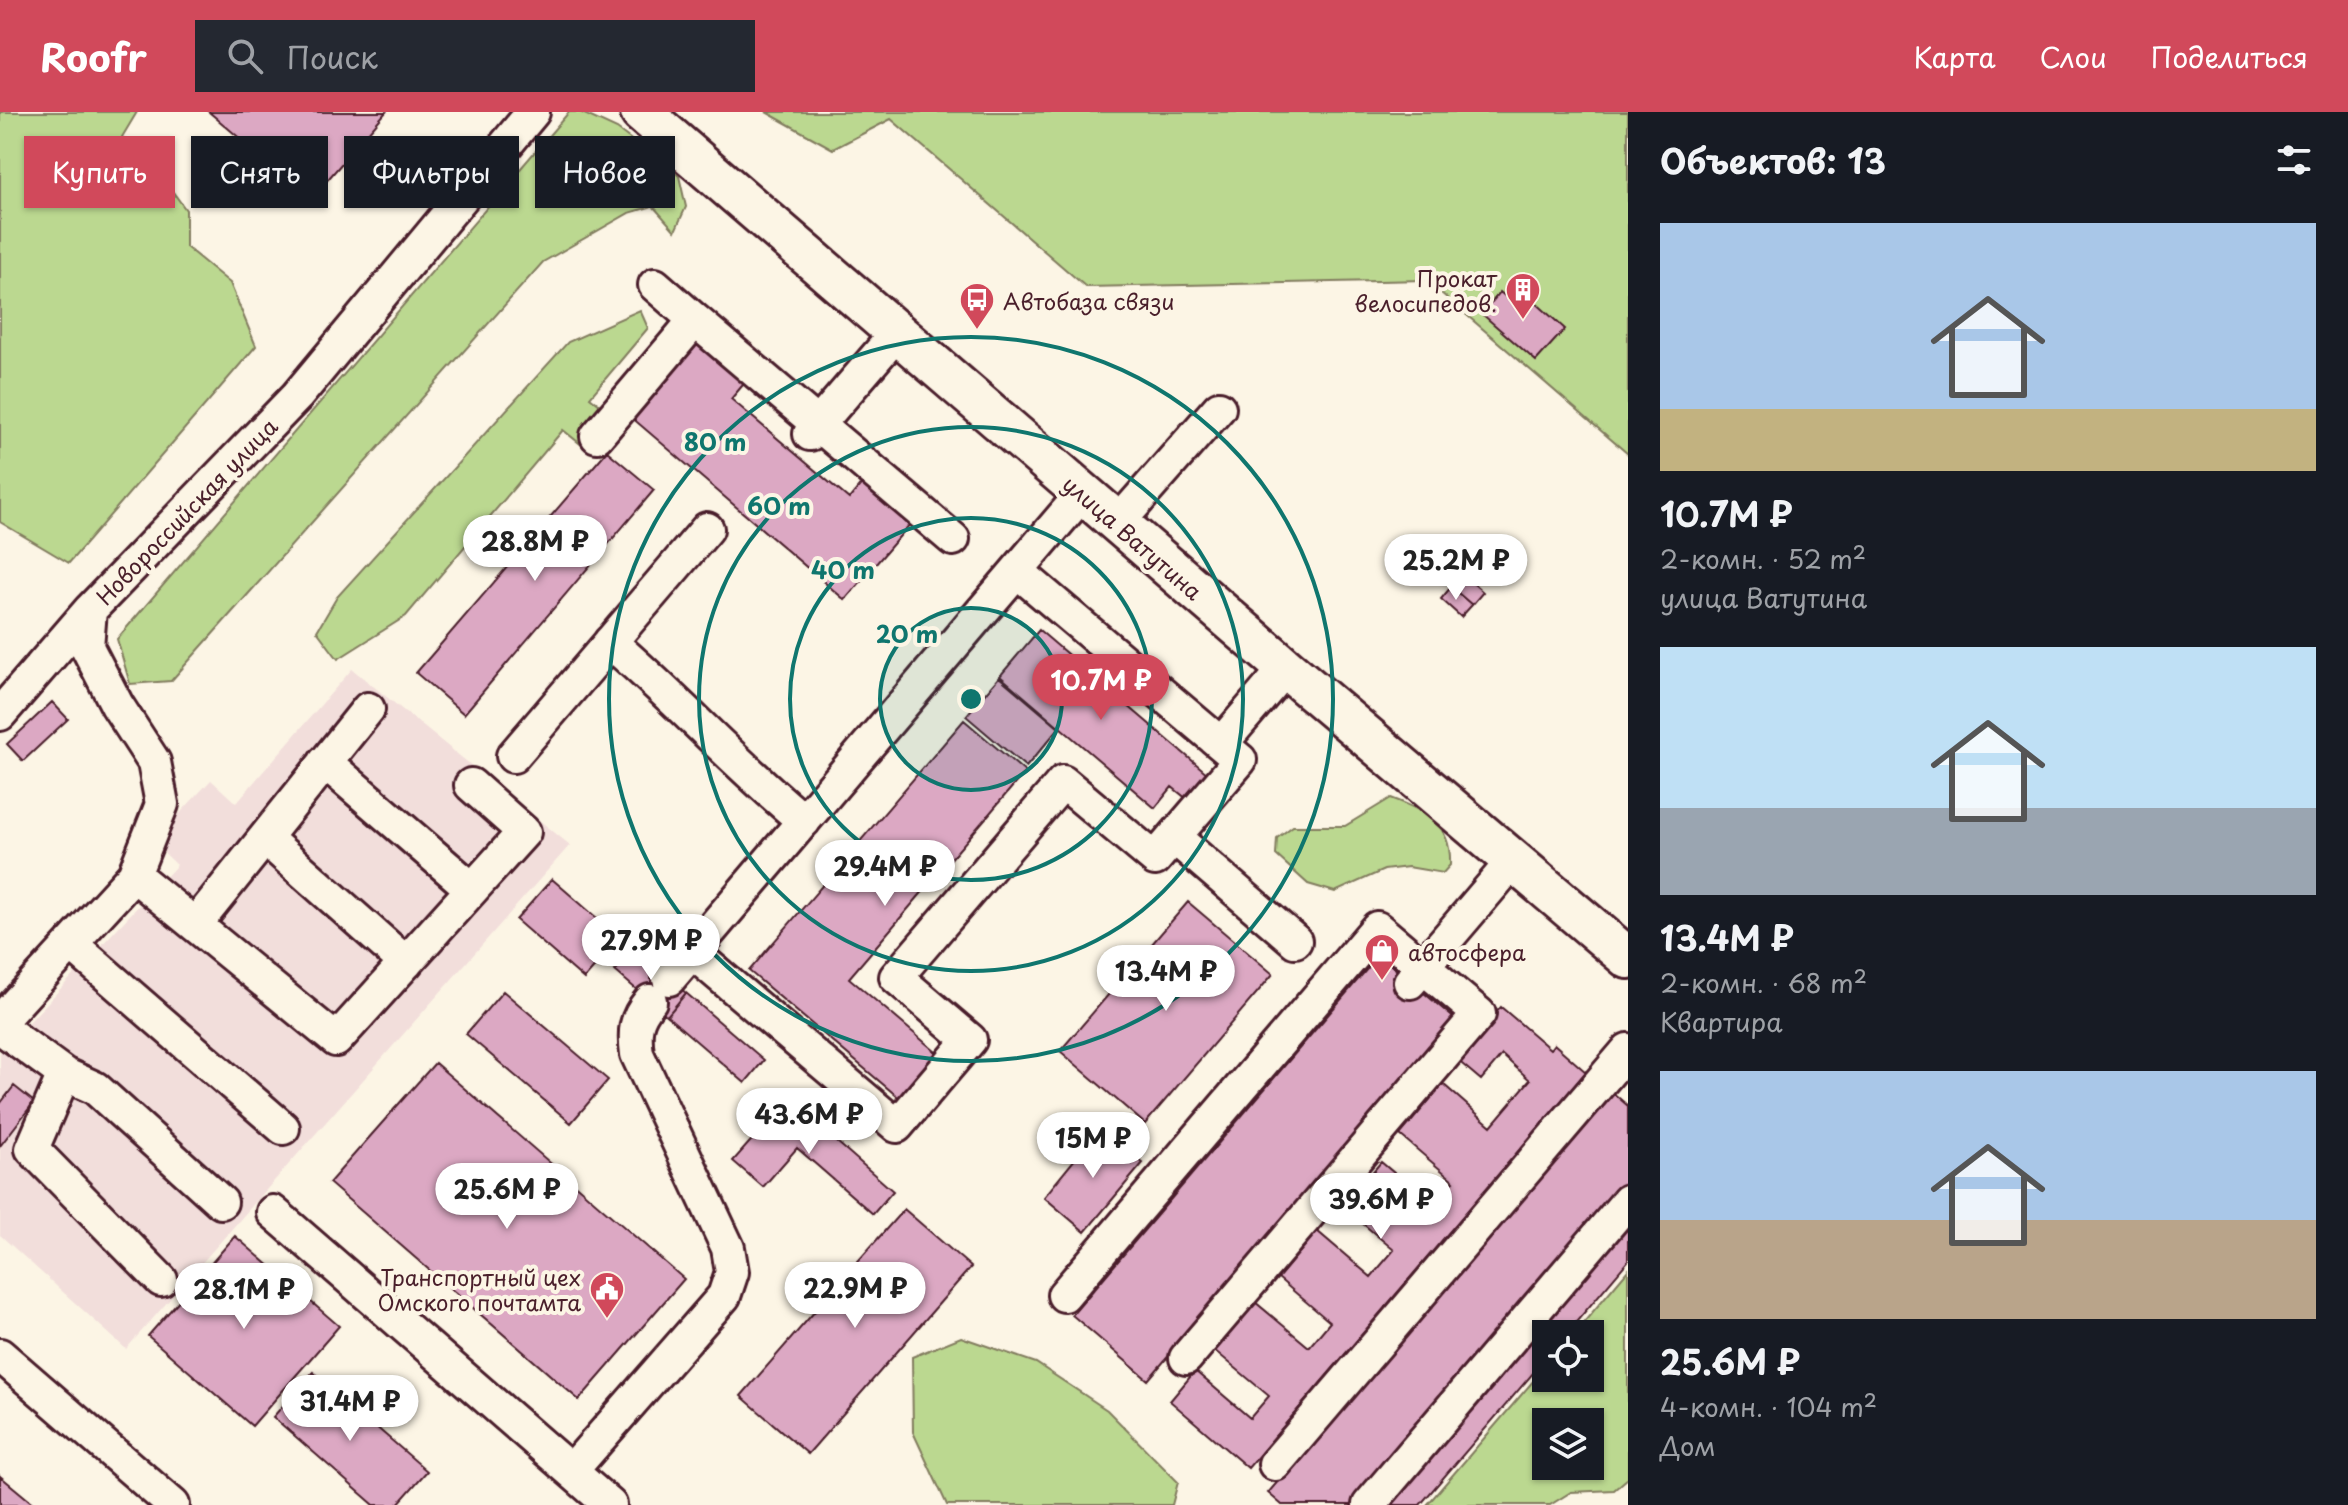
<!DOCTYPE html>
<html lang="ru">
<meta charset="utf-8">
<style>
body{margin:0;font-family:"Playpen Sans",sans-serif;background:#242831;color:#f1f3f6;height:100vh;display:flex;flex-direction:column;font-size:30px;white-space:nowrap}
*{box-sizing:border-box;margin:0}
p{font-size:26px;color:#9ea1a6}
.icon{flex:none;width:44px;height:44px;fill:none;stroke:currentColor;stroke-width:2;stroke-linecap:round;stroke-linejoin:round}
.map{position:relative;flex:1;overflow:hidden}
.side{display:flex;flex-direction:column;background:#171b24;width:720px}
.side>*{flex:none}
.banner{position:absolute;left:24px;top:24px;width:760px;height:72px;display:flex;gap:16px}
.tools{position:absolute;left:1532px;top:1208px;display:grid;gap:16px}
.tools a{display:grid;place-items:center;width:72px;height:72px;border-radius:0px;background:#171b24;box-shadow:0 2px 6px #0004;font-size:40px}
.price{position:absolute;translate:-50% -68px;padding:0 18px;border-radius:28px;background:#fff;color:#222;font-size:26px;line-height:52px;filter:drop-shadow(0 2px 4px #0008)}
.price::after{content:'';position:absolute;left:50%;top:48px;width:24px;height:18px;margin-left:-12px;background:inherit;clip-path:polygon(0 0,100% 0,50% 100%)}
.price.current{background:#d1495b;color:#fff}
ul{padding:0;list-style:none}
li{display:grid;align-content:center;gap:16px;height:424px;padding:0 32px}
li span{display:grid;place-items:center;height:248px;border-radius:0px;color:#555}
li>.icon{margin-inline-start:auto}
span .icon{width:144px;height:144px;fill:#fffc;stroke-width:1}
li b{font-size:34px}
h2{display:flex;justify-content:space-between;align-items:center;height:96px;padding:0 32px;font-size:34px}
.chip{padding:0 28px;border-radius:0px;background:#171b24;box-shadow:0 2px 6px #0004;font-size:28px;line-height:72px}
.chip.current{background:#d1495b;color:#fff}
header{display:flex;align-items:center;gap:48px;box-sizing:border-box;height:112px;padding:0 40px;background:#d1495b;color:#fff}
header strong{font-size:38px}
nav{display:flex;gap:44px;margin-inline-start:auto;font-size:28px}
.search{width:560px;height:72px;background:#242831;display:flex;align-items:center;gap:20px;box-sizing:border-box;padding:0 28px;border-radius:0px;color:#9ea1a6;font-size:30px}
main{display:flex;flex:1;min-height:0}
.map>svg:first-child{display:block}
.built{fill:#f2dedb}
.green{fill:#bbd890;stroke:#827c5e;stroke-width:2;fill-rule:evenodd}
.building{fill:#dca8c3;stroke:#4a1f2b;stroke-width:2}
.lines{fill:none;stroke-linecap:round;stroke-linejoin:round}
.minor-casing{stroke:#4a1f2b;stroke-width:38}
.major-casing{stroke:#4a1f2b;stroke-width:46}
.minor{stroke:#fcf5e5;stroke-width:32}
.major{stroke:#fcf5e5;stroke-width:40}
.ring{fill:none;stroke:#0f766e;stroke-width:4}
.labels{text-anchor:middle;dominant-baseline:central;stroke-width:8;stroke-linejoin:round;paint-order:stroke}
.poi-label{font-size:22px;fill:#4a1f2b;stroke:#fcf5e5;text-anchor:end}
.street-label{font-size:22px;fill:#4a1f2b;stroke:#fcf5e5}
.centre{fill:#0f766e;stroke:#fcf5e5;stroke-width:4}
.ring-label{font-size:24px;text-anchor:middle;font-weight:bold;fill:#0f766e;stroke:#fcf5e5;stroke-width:8;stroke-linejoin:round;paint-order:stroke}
</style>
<header>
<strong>Roofr</strong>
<div class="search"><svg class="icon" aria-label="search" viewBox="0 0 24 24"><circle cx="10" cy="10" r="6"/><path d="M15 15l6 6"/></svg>Поиск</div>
<nav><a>Карта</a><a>Слои</a><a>Поделиться</a></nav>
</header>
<main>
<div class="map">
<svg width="1628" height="1393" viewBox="0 0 1628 1393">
<rect width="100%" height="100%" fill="#fcf5e5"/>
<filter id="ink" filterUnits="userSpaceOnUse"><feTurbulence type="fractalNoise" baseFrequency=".0125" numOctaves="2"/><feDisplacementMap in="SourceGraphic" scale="16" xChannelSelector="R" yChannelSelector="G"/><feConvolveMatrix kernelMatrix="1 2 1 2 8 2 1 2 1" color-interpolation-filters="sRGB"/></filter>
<g filter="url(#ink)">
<path class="built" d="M352 557 570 733 126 1237 0 1123V941L177 753 153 730 211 668 236 691Z"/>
<path class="green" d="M0 0H137L122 25 155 55 186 98V135L230 171 256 234 69 451 0 410Z
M569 0H580L617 17 679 64 686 95 675 119 653 94 629 101 543 150 171 569 130 572 117 527Z
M766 0H1628V342L1426 168 1086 175 891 7 833 37Z
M640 198 648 216 590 285 610 301 583 334 563 318 406 504 338 547 317 519 337 485 568 230Z
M1391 686C1426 699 1452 712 1450 753L1443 761 1408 755 1384 758 1335 780 1308 772 1276 743 1277 726 1293 714H1345Z
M1628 1158V1366L1614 1378 1571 1380 1550 1393H1427L1546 1254V1266H1590V1222H1574ZM1546 1310H1590V1354H1546Z
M961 1225 1036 1251 1107 1298 1178 1370 1172 1393H947L913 1320 912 1245Z"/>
<path class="building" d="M209 0H386L311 87Z
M1500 180 1514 192 1524 180 1565 217 1536 249 1482 202Z
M699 225 748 267 731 287 849 387 863 370 911 411 845 488 631 305Z
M607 339 654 378 464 602 416 561Z
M1463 462 1483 480 1472 493 1451 475Z
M1451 475 1472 493 1461 505 1441 487Z
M1039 518 1208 662 1187 687 1172 675 1155 696 1000 564Z
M999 565 1059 616 1026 655 966 604Z
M52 590 68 607 23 649 7 632Z
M964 608 1025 660 849 866 942 945 904 990 749 859Z
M552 767 620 826 584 867 516 808Z
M1188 790 1273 862 1145 1012 1060 939Z
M634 837 686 881 667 904 615 859Z
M1379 843 1456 908 1148 1268 1072 1203Z
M503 879 608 968 571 1011 466 922Z
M686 881 764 948 745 971 667 904Z
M1501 895 1550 937 1554 932 1586 960 1248 1356 1170 1289 1195 1259 1250 1306 1269 1284 1214 1238 1255 1190 1309 1235 1330 1210 1278 1166 1317 1119 1371 1165 1394 1138 1343 1095 1381 1050 1433 1094 1454 1069 1400 1023 1443 972 1491 1014 1530 968 1502 943 1481 968 1456 947Z
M435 951 684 1167 579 1288 329 1071Z
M14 974 34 990 0 1034V992Z
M1612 980 1628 994V1070L1351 1393H1282L1268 1381Z
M788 987 893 1079 873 1102 797 1036 763 1075 733 1049Z
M1101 1015 1143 1051 1085 1120 1044 1085Z
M904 1097 971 1155 808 1342 741 1284 816 1198 796 1181 818 1157 837 1173Z
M1628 1106V1149L1566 1222H1546V1246L1420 1393H1382Z
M235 1124 339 1214 252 1314 148 1224Z
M313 1260 427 1359 397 1393H374L273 1305Z
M0 1364 35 1393H0Z"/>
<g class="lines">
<defs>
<path id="minor" d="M695 208 953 427
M810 322 896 222
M597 324 695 208 655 173
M1117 412 1219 296
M1017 459 1221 632 1286 556
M610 530C677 587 736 653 804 709
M0 602 90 498 297 284 533 0
M513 644 707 417
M325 650 472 777
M1174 725 1295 829
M265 726 406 851
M134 763 336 928 524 720 471 673
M195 813 368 597
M71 832 283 1016
M692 840 897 1014 970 928 896 865 1063 670 1155 747 1240 648 1221 632
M669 867 1082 382
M1410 870 1514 748
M0 909 134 763 162 692 154 650 117 593 87 535 90 498
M0 915 64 962 95 976 221 1090
M64 962 32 1037 161 1168
M273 1100 610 1393
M1064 1183 1377 816 1479 902 1186 1246
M0 1243 173 1393
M1275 1352 1628 938
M571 1359 724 1184 732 1160 728 1136 637 942C634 919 635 907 650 889
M1369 1393 1628 1089"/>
<path id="major" d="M641 0 1286 556 1628 846"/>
</defs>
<use href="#minor" class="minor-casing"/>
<use href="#major" class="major-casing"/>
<use href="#minor" class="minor"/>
<use href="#major" class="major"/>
</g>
</g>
<circle cx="971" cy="587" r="91" fill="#0f766e" fill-opacity=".12"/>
<g class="ring">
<circle cx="971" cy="587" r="91"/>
<circle cx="971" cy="587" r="181"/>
<circle cx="971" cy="587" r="272"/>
<circle cx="971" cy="587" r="362"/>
</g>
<defs>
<symbol id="building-pin" viewBox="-11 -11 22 30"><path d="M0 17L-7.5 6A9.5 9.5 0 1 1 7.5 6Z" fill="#d1495b" stroke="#fcf5e5"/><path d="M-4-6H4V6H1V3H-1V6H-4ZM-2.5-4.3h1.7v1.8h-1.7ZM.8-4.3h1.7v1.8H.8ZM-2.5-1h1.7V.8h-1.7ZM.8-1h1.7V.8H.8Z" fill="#fff"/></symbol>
<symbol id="bus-pin" viewBox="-11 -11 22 30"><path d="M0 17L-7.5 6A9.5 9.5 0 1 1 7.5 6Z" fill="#d1495b" stroke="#fcf5e5"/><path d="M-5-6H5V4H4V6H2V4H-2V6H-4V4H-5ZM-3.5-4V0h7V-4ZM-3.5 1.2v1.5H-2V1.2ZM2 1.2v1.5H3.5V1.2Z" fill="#fff"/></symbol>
<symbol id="shop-pin" viewBox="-11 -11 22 30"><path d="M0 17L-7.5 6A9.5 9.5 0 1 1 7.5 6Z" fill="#d1495b" stroke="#fcf5e5"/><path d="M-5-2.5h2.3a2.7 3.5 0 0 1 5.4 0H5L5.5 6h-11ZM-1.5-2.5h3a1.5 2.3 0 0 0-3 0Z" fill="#fff"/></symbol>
<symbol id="civic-pin" viewBox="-11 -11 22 30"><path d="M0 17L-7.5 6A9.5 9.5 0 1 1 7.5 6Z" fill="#d1495b" stroke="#fcf5e5"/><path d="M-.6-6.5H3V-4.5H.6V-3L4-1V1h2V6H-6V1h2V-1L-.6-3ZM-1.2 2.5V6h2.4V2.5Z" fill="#fff"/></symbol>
</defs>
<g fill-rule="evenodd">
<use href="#building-pin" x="1503" y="158" width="40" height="54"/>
<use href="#bus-pin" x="957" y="168" width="40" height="54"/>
<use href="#shop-pin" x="1362" y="819" width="40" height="54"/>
<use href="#civic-pin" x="587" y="1157" width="40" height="54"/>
</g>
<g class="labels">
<g class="poi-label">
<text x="1497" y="165">Прокат<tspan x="1497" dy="25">велосипедов.</tspan></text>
<text x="1003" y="188" text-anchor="start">Автобаза связи</text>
<text x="1408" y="839" text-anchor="start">автосфера</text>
<text x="581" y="1164">Транспортный цех<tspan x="581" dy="25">Омского почтамта</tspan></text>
</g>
<g class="street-label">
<text transform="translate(186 399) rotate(-46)">Новороссийская улица</text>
<text transform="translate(1133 425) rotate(41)">улица Ватутина</text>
</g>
</g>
<circle cx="971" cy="587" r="12" class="centre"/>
<g class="ring-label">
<text x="715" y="339">80 m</text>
<text x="779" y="403">60 m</text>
<text x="843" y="467">40 m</text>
<text x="907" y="531">20 m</text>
</g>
</svg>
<div class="tools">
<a><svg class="icon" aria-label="locate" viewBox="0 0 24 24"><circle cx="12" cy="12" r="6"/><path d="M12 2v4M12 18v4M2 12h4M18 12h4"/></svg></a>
<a><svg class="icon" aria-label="layers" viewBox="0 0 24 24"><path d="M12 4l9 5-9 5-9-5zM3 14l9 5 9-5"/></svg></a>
</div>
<b class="price" style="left:535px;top:471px">28.8M ₽</b>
<b class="price" style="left:1456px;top:490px">25.2M ₽</b>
<b class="price current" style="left:1101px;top:610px">10.7M ₽</b>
<b class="price" style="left:885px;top:796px">29.4M ₽</b>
<b class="price" style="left:651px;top:870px">27.9M ₽</b>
<b class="price" style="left:1166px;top:901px">13.4M ₽</b>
<b class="price" style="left:809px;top:1044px">43.6M ₽</b>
<b class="price" style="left:1093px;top:1068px">15M ₽</b>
<b class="price" style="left:507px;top:1119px">25.6M ₽</b>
<b class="price" style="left:1381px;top:1129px">39.6M ₽</b>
<b class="price" style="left:855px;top:1218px">22.9M ₽</b>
<b class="price" style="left:244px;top:1219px">28.1M ₽</b>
<b class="price" style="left:350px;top:1331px">31.4M ₽</b>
<div class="banner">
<a class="chip current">Купить</a>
<a class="chip">Снять</a>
<a class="chip">Фильтры</a>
<a class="chip">Новое</a>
</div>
</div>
<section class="side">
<h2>Объектов: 13<svg class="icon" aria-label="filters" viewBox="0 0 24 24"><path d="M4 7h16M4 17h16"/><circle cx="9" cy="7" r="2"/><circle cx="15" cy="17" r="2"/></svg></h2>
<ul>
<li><span style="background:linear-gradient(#a9c7e8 75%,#c2b280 0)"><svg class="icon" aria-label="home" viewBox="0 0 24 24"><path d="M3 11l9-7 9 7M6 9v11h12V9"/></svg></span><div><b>10.7M ₽</b><p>2-комн. · 52 m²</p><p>улица Ватутина</p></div></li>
<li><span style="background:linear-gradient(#bfe0f5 65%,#9aa5b1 0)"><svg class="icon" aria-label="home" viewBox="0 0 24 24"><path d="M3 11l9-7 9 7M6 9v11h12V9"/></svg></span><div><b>13.4M ₽</b><p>2-комн. · 68 m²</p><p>Квартира</p></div></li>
<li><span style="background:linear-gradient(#a9c7e8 60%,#b9a48a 0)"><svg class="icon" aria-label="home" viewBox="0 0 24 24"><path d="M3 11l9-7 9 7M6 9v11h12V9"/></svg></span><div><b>25.6M ₽</b><p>4-комн. · 104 m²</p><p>Дом</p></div></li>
</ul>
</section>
</main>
